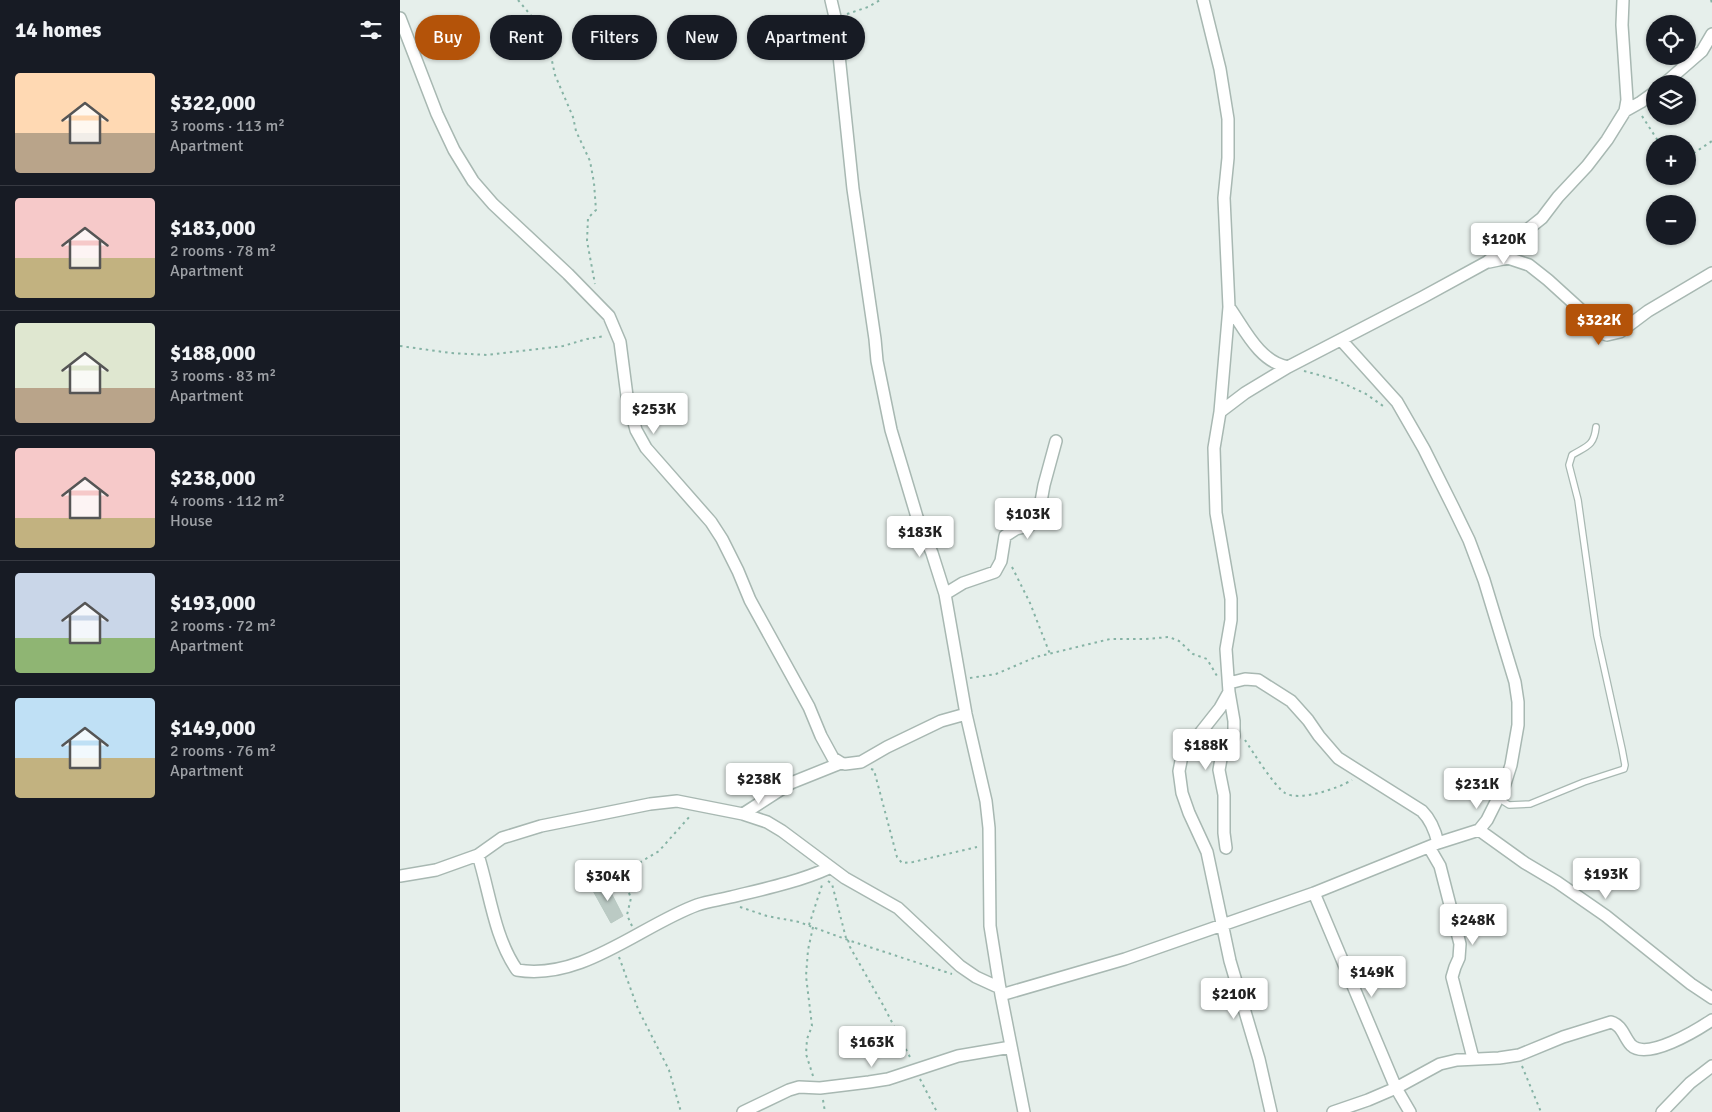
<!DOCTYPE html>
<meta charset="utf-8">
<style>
body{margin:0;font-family:Signika,sans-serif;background:#242831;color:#f1f3f6;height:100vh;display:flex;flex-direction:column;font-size:19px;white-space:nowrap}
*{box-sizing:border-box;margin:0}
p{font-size:16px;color:#9ea1a6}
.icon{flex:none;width:28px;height:28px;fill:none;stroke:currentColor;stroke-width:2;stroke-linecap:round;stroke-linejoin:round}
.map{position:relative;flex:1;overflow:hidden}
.panel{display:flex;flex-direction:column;background:#171b24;width:400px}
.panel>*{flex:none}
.hud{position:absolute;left:15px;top:15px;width:475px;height:45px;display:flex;gap:10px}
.tools{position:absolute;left:1246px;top:15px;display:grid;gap:10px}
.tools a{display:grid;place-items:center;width:50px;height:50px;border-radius:50%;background:#171b24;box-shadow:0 1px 4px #0004;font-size:25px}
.price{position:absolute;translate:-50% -42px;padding:0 11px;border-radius:5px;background:#fff;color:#222;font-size:16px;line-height:32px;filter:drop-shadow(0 1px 2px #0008)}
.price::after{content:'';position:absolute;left:50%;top:30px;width:15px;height:11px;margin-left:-8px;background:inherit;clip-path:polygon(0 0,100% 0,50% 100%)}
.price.active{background:#b45309;color:#fff}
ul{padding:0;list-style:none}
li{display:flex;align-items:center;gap:15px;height:125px;padding:0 15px}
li+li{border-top:1px solid #363941}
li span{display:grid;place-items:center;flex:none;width:140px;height:100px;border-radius:5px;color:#555}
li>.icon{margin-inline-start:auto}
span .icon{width:60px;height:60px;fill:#fffc;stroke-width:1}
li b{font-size:21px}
h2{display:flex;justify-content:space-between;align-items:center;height:60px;padding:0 15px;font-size:21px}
.pill{padding:0 18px;border-radius:22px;background:#171b24;box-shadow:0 1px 4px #0004;font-size:18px;line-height:45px}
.pill.active{background:#b45309;color:#fff}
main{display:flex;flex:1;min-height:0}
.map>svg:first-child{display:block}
.building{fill:#bbcac4;stroke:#b8c9c2}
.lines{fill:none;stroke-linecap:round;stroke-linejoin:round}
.service-casing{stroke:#a8b8b2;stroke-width:8}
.minor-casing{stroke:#a8b8b2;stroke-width:14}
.path{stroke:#86b3a5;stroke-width:2;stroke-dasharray:2.5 4;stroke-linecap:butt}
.service{stroke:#fff;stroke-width:5.5}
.minor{stroke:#fff;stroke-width:11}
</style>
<main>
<section class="panel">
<h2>14 homes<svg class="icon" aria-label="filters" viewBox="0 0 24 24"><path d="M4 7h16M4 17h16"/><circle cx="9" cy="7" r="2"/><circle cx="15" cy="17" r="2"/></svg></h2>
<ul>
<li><span style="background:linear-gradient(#ffd9b3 60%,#b9a48a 0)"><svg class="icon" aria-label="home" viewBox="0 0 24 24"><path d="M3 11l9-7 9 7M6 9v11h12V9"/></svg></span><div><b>$322,000</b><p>3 rooms · 113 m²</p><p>Apartment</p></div></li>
<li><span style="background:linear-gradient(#f6c9c9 60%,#c2b280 0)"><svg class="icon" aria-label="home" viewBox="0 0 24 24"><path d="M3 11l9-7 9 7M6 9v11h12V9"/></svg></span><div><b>$183,000</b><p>2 rooms · 78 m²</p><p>Apartment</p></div></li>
<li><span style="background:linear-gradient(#dfe7d0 65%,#b9a48a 0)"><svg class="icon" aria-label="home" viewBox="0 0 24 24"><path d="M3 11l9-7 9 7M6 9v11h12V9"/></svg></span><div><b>$188,000</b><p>3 rooms · 83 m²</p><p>Apartment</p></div></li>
<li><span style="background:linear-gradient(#f6c9c9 70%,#c2b280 0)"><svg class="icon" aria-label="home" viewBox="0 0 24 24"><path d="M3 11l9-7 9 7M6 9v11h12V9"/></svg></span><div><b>$238,000</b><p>4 rooms · 112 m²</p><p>House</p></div></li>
<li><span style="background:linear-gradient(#c9d6e8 65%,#8fb573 0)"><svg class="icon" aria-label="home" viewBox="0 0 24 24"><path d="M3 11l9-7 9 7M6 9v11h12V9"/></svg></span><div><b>$193,000</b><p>2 rooms · 72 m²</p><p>Apartment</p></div></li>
<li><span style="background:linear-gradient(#bfe0f5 60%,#c2b280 0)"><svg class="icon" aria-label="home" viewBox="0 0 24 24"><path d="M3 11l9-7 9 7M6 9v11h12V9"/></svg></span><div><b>$149,000</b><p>2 rooms · 76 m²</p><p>Apartment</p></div></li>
</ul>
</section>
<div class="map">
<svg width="1312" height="1112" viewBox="0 0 1312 1112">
<rect width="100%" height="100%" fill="#e6efeb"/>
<path class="building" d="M205 881 223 916 211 923 192 889Z"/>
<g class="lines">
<defs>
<path id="service" d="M1098 798 1109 805 1130 804 1184 782 1224 769 1225 765 1222 749 1197 636 1178 500 1169 465 1172 455C1187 446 1194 446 1196 427"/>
<path id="minor" d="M431 0 435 17 453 189 475 339 477 361 491 430 517 517 532 553 545 594 566 714 586 801 589 828 590 926 601 995 624 1112
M803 0 820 69 828 119V158L824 198 829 307 820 412 814 448 816 513 831 599V620L826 649 829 692 820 708 782 756 779 771 782 793 789 813 807 852 830 961 859 1059 871 1112
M0 18 37 114 54 150 73 181 93 204 168 274 209 316 220 342 227 396 236 430 246 448 311 522 322 539 338 571 350 600 409 707 421 736 433 758 441 763 445 764 461 762 487 747 541 721 566 714
M1264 84 1302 51 1312 34
M1225 111 1241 102 1255 92
M1089 262 1108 258 1129 265 1148 280 1181 310 1199 332 1207 335 1220 332 1248 311 1312 273
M829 307C844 328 859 362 888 367
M820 412 845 393 888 367 1023 297 1087 262 1142 218 1158 197 1187 166 1207 140 1225 111 1227 100 1222 25 1223 0
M545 594 563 583 595 572 601 561 605 536 616 529 629 526 638 518 644 485 656 441
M829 683 845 679 858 680 891 701 908 720 919 736 938 758 1022 811C1031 820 1035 830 1038 843
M343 814 391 783 441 763
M1079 830 1125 863 1157 882 1206 916 1291 984 1312 998
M1029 847 1040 866 1060 944 1059 958 1055 967 1052 977 1073 1058
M826 848 824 833V795L819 770 821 759 834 736V721L829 692
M78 855 102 838 141 826 250 804 277 801 343 814 367 822 382 831 445 878 498 908 560 966 576 977 600 988
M0 876 36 870 78 855C90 893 94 937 117 970 182 981 240 926 297 905 308 901 319 900 331 897 364 889 398 882 429 868
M914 893 996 1088 1010 1112
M601 995 725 959 914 893 1038 843 1079 830 1087 820 1105 784 1111 765 1118 725V702L1115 682 1084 580 1069 540 1053 507 1024 449 997 402 941 340
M343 1112 389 1090 399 1087 420 1088 469 1082 488 1079 558 1056 611 1047
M933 1112 968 1100 996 1088 1040 1064 1057 1060 1099 1058 1119 1055 1163 1037 1211 1022C1222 1025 1224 1037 1231 1045 1247 1061 1297 1030 1312 1020
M1262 1112 1290 1083 1312 1066"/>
</defs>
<use href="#service" class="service-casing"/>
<use href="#minor" class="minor-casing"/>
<path class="path" d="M118 0 138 24 148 42 155 75 173 117 176 131 190 161 194 183 196 210 188 218 187 241 195 284
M1311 0 1312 3
M447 14 468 7 480 0
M1242 116 1260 144
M1288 157 1312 141
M0 346 51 353 87 355 163 346 187 339 205 336
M904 371 934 379 966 394 986 408
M612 567 630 603 650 654
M570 678 596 674 636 657 710 639H746L769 637 779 641 793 654 807 659 817 676
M845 740C853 752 874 786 885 793 899 802 939 788 952 780
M471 769 474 770 497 857 502 863 513 862 577 847
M428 881 432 884 446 938
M340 907 367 916 399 922 448 940 552 974
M409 925 423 882
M232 926 227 915 231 898 225 883 227 877 231 870 239 863 259 851 291 815
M448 940 450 947 483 1005 511 1059
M219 957 238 1009 269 1070 281 1112
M1122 1066 1141 1112
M413 1076 406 1054 407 1039 412 1026 406 976 408 950 413 927
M520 1079 537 1112
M423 1100 425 1112"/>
<use href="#service" class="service"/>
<use href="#minor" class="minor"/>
</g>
</svg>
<div class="tools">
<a><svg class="icon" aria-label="locate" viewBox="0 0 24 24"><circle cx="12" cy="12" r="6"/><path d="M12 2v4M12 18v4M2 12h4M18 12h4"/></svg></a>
<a><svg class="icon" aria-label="layers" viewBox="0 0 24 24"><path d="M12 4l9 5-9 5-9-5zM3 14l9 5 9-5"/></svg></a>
<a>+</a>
<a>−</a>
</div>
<b class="price" style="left:1104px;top:265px">$120K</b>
<b class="price active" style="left:1199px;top:346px">$322K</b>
<b class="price" style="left:254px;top:435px">$253K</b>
<b class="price" style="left:628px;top:540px">$103K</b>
<b class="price" style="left:520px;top:558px">$183K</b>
<b class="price" style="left:806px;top:771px">$188K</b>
<b class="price" style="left:359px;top:805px">$238K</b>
<b class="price" style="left:1077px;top:810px">$231K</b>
<b class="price" style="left:1206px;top:900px">$193K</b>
<b class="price" style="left:208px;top:902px">$304K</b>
<b class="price" style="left:1073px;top:946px">$248K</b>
<b class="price" style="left:972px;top:998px">$149K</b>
<b class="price" style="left:834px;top:1020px">$210K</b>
<b class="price" style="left:472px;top:1068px">$163K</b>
<div class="hud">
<a class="pill active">Buy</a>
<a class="pill">Rent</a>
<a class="pill">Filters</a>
<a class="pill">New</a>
<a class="pill">Apartment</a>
</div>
</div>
</main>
